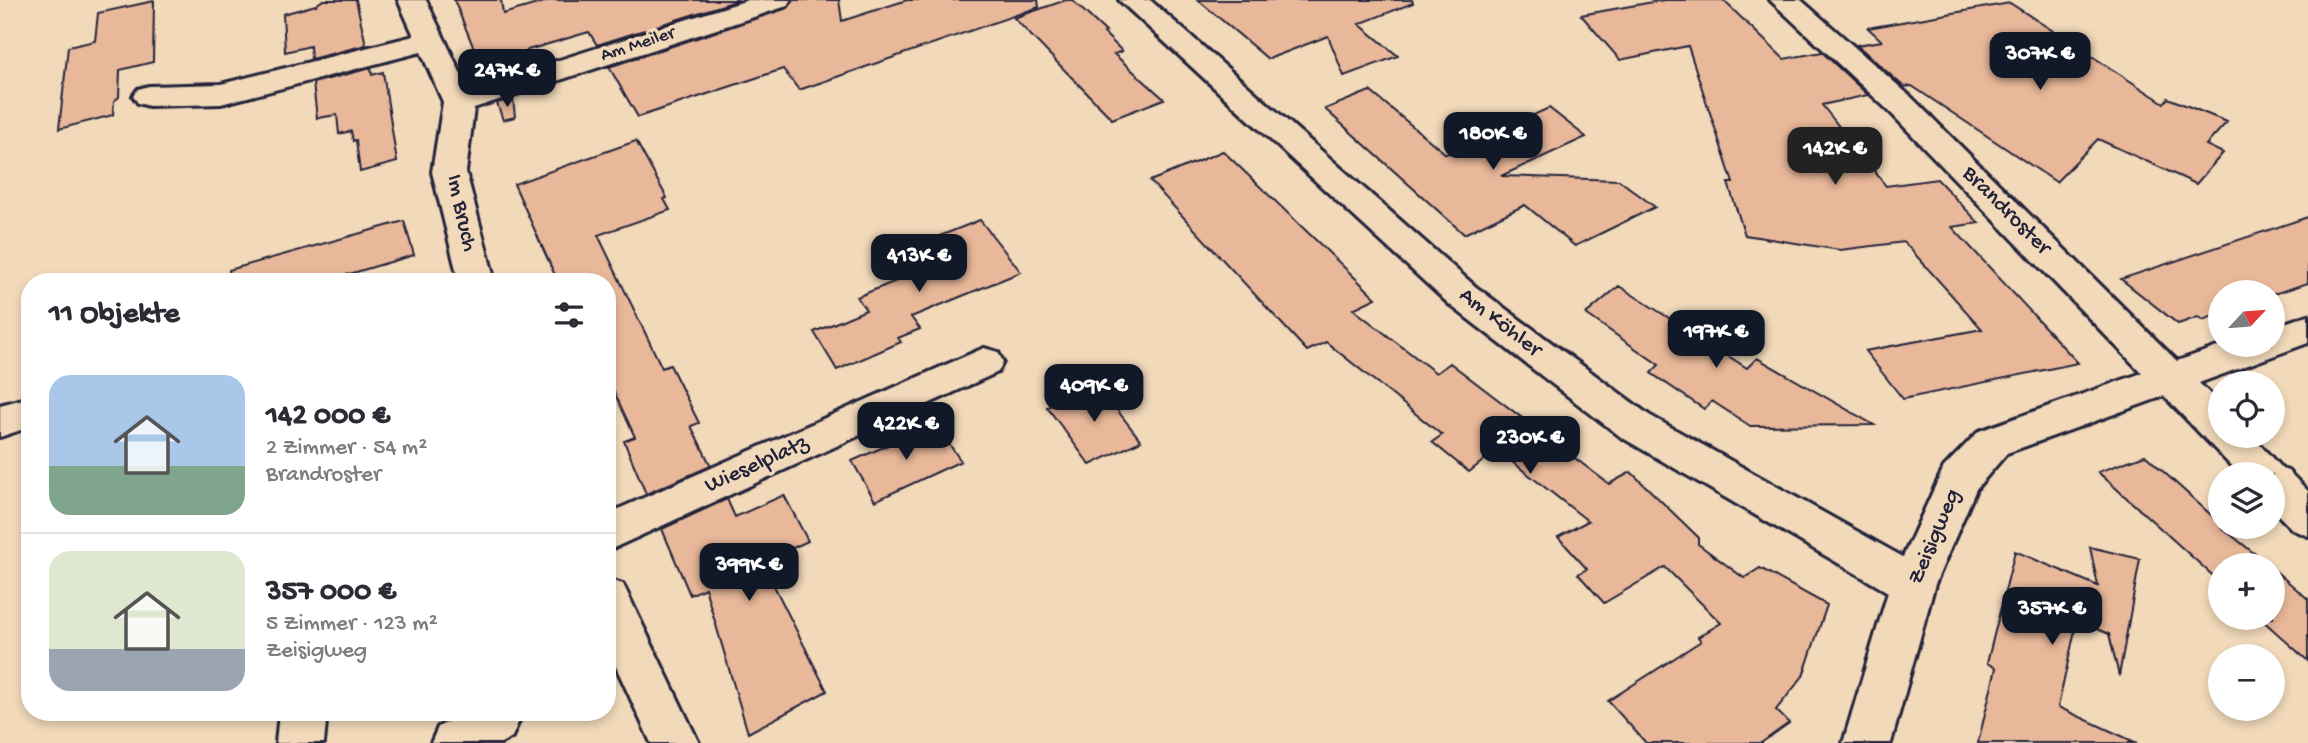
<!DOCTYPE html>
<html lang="de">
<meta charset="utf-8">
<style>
body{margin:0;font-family:"Gochi Hand",sans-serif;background:#f2f2f3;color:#2b2b33;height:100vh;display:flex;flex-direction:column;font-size:26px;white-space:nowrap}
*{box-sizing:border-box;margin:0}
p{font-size:23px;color:#7c7c81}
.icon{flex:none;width:38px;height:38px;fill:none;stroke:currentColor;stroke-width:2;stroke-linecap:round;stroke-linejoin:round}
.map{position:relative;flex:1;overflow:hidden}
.sheet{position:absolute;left:21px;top:273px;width:595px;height:448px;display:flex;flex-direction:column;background:#fff;border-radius:28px;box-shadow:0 4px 10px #0003}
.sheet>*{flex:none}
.needle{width:46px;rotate:64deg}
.controls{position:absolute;left:2208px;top:280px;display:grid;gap:14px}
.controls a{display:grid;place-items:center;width:77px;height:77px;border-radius:50%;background:#fff;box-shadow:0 4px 10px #0003;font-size:35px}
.price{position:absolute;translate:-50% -60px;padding:0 16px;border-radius:14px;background:#111827;color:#fff;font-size:23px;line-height:46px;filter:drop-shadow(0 2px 4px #0008)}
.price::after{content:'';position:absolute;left:50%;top:42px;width:21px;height:16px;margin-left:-10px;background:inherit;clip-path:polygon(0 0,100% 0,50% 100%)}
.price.current{background:#222;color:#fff}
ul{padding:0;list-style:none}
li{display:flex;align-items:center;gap:21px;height:175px;padding:0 28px}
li+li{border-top:2px solid #e1e1e2}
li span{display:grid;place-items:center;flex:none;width:196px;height:140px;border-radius:21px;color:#555}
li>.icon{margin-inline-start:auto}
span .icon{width:84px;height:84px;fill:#fffc;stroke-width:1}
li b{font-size:30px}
h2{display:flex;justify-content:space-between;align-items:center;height:84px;padding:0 28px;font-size:30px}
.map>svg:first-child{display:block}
.building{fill:#e9b89a;stroke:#22223b;stroke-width:2}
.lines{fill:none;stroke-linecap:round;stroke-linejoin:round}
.minor-casing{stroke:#22223b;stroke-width:6}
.minor{fill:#f1d9b9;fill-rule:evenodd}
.labels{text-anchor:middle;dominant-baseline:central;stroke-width:7;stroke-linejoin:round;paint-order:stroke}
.far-street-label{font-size:19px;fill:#22223b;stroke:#f1d9b9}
.street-label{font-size:23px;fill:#22223b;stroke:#f1d9b9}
</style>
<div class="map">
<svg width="2308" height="743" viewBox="0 0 2308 743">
<rect width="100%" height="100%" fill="#f1d9b9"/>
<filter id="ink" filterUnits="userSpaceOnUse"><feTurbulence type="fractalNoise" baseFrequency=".0143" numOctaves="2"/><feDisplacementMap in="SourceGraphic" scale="14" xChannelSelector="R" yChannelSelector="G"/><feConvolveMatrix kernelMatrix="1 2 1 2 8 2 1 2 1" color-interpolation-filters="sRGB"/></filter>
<g filter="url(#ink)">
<path class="building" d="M323 0H356L366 45 311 59 310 46 285 52 283 14 316 5Z
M454 0H501L503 14 551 0H739L597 45 589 32 528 50 523 55 508 56 510 73 487 80Z
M794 0H839L842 21 907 0H1038L1039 7 799 90 783 69 638 117 609 67 788 8Z
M1066 0H1072L1106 32 1104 33 1122 51 1114 54 1164 99 1112 119 1014 18Z
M1198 0H1412L1413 3 1359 24 1398 56 1344 76 1328 36 1268 59Z
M1664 0H1723L1784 59 1822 52 1868 95 1822 105 1886 186 1937 179 1979 223 1952 227 2078 363 1903 399 1865 351 1982 329 1904 242 1840 250 1745 235 1728 183H1733L1688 46 1620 60 1581 15Z
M154 1 153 62 120 70 119 97 114 101 113 115 59 129 68 47 95 41 98 13Z
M2010 3 2164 103 2168 98 2227 122 2206 145 2223 153 2196 184 2098 139 2056 182 1912 86 1904 87 1857 45 1882 41 1868 28Z
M371 68 372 75 383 72 397 162 360 172 356 140 353 141 351 131 339 134 337 115 317 118 313 83Z
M1370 91 1446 154 1549 108 1586 137 1501 176 1619 180 1655 207 1575 246 1525 205 1464 234 1325 109Z
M513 98 515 117 503 120 497 103Z
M636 141 667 198 664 199 670 210 598 235 662 368 670 365 699 423 691 426 711 466 646 494 624 441 635 437 607 377V282H558L514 184Z
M1223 151 1376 298 1353 309 1436 373 1450 363 1609 484 1631 472 1698 537V544L1744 578 1760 568 1827 605 1803 676 1776 710 1789 723 1761 743H1646L1608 701 1701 641 1698 637 1721 623 1665 567 1604 603 1578 574 1587 569 1558 537 1588 521 1497 450 1469 472 1432 442 1442 435 1326 342 1307 351 1150 181Z
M2308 217V283L2277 293 2221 292V313L2203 320 2198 317 2178 324 2121 279Z
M980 220 1021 272 911 317 920 329 898 338 901 342 837 370 814 332 866 310 857 297 937 264 922 243Z
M404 221 414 255 322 282H231L229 270Z
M1619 286 1747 368 1757 358 1874 425 1750 426 1712 401 1704 409 1651 373 1659 365 1586 314Z
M1097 384 1141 441 1090 465 1047 407Z
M935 424 961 461 875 501 852 461Z
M2145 455 2221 524V527L2269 565H2221V583L2098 472Z
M784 495 808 541 762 562 827 691 748 733 705 588 690 595 662 529 727 499 735 517Z
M2090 547 2140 559 2119 676 2109 634 2077 621 2058 707 2137 743H1978L1996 668 1987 663 2015 551 2098 586Z
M2273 569 2308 599V661L2260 618H2273Z"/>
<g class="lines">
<defs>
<path id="minor" d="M398 0H426L468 89 748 0H791L787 6 474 108 466 172 495 282H459L432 172 443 102 421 52 221 104 149 106 138 103 133 96 138 89 149 86 221 84 414 36Z
M1119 0H1150L1476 287 1649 415 1903 557 1944 467 1979 431 2142 373 1888 110 1770 0H1801L1910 96 2177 361 2223 345H2273V327L2308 315V343L2199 383 2221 405V436H2252L2282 469 2288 471 2308 491V536L2293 530 2273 510V474H2239L2164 396 2007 453 1976 489 1935 584 1891 743H1843L1888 592 1621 437 1450 305Z
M984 348 998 352 1003 362 998 372 607 551V514Z
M30 397V427L0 437V405Z
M607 579 623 584 699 743H651L607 647Z
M279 712H327L324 743H276Z
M465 712H515L519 721 512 737 501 743H431L438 727Z"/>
</defs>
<use href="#minor" class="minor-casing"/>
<use href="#minor" class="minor"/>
</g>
</g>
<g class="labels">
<g class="far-street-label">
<text transform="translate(638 45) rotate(-18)">Am Meiler</text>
</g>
<g class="street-label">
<text transform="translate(2006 211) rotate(45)">Brandroster</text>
<text transform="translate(461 213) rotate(78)">Im Bruch</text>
<text transform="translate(1500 323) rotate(38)">Am Köhler</text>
<text transform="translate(757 465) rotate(-24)">Wieselplatz</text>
<text transform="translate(1935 537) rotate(-67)">Zeisigweg</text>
</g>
</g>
</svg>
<div class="controls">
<a><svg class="needle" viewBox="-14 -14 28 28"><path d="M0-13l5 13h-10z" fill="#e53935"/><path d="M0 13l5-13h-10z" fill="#7c7c81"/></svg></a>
<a><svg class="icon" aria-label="locate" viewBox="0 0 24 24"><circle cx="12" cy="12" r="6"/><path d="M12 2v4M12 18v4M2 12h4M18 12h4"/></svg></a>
<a><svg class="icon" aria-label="layers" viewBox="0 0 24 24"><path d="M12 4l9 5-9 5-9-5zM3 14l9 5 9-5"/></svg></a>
<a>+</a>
<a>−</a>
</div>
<b class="price" style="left:2040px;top:92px">307K €</b>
<b class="price" style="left:507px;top:109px">247K €</b>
<b class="price" style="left:1493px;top:172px">180K €</b>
<b class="price current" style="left:1835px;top:187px">142K €</b>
<b class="price" style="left:919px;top:294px">413K €</b>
<b class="price" style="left:1716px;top:370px">197K €</b>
<b class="price" style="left:1094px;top:424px">409K €</b>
<b class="price" style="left:906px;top:462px">422K €</b>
<b class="price" style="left:1530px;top:476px">230K €</b>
<b class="price" style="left:749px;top:603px">399K €</b>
<b class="price" style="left:2052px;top:647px">357K €</b>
<section class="sheet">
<h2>11 Objekte<svg class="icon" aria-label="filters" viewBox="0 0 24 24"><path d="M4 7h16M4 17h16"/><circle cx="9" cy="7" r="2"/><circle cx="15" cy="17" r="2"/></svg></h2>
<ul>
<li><span style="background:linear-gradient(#a9c7e8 65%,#7fa58c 0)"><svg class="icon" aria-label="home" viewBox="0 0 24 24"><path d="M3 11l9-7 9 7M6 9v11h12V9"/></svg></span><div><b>142 000 €</b><p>2 Zimmer · 54 m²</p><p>Brandroster</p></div></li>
<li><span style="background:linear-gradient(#dfe7d0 70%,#9aa5b1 0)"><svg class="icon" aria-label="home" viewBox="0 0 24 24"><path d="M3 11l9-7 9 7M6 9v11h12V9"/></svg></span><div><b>357 000 €</b><p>5 Zimmer · 123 m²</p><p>Zeisigweg</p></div></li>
</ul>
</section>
</div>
